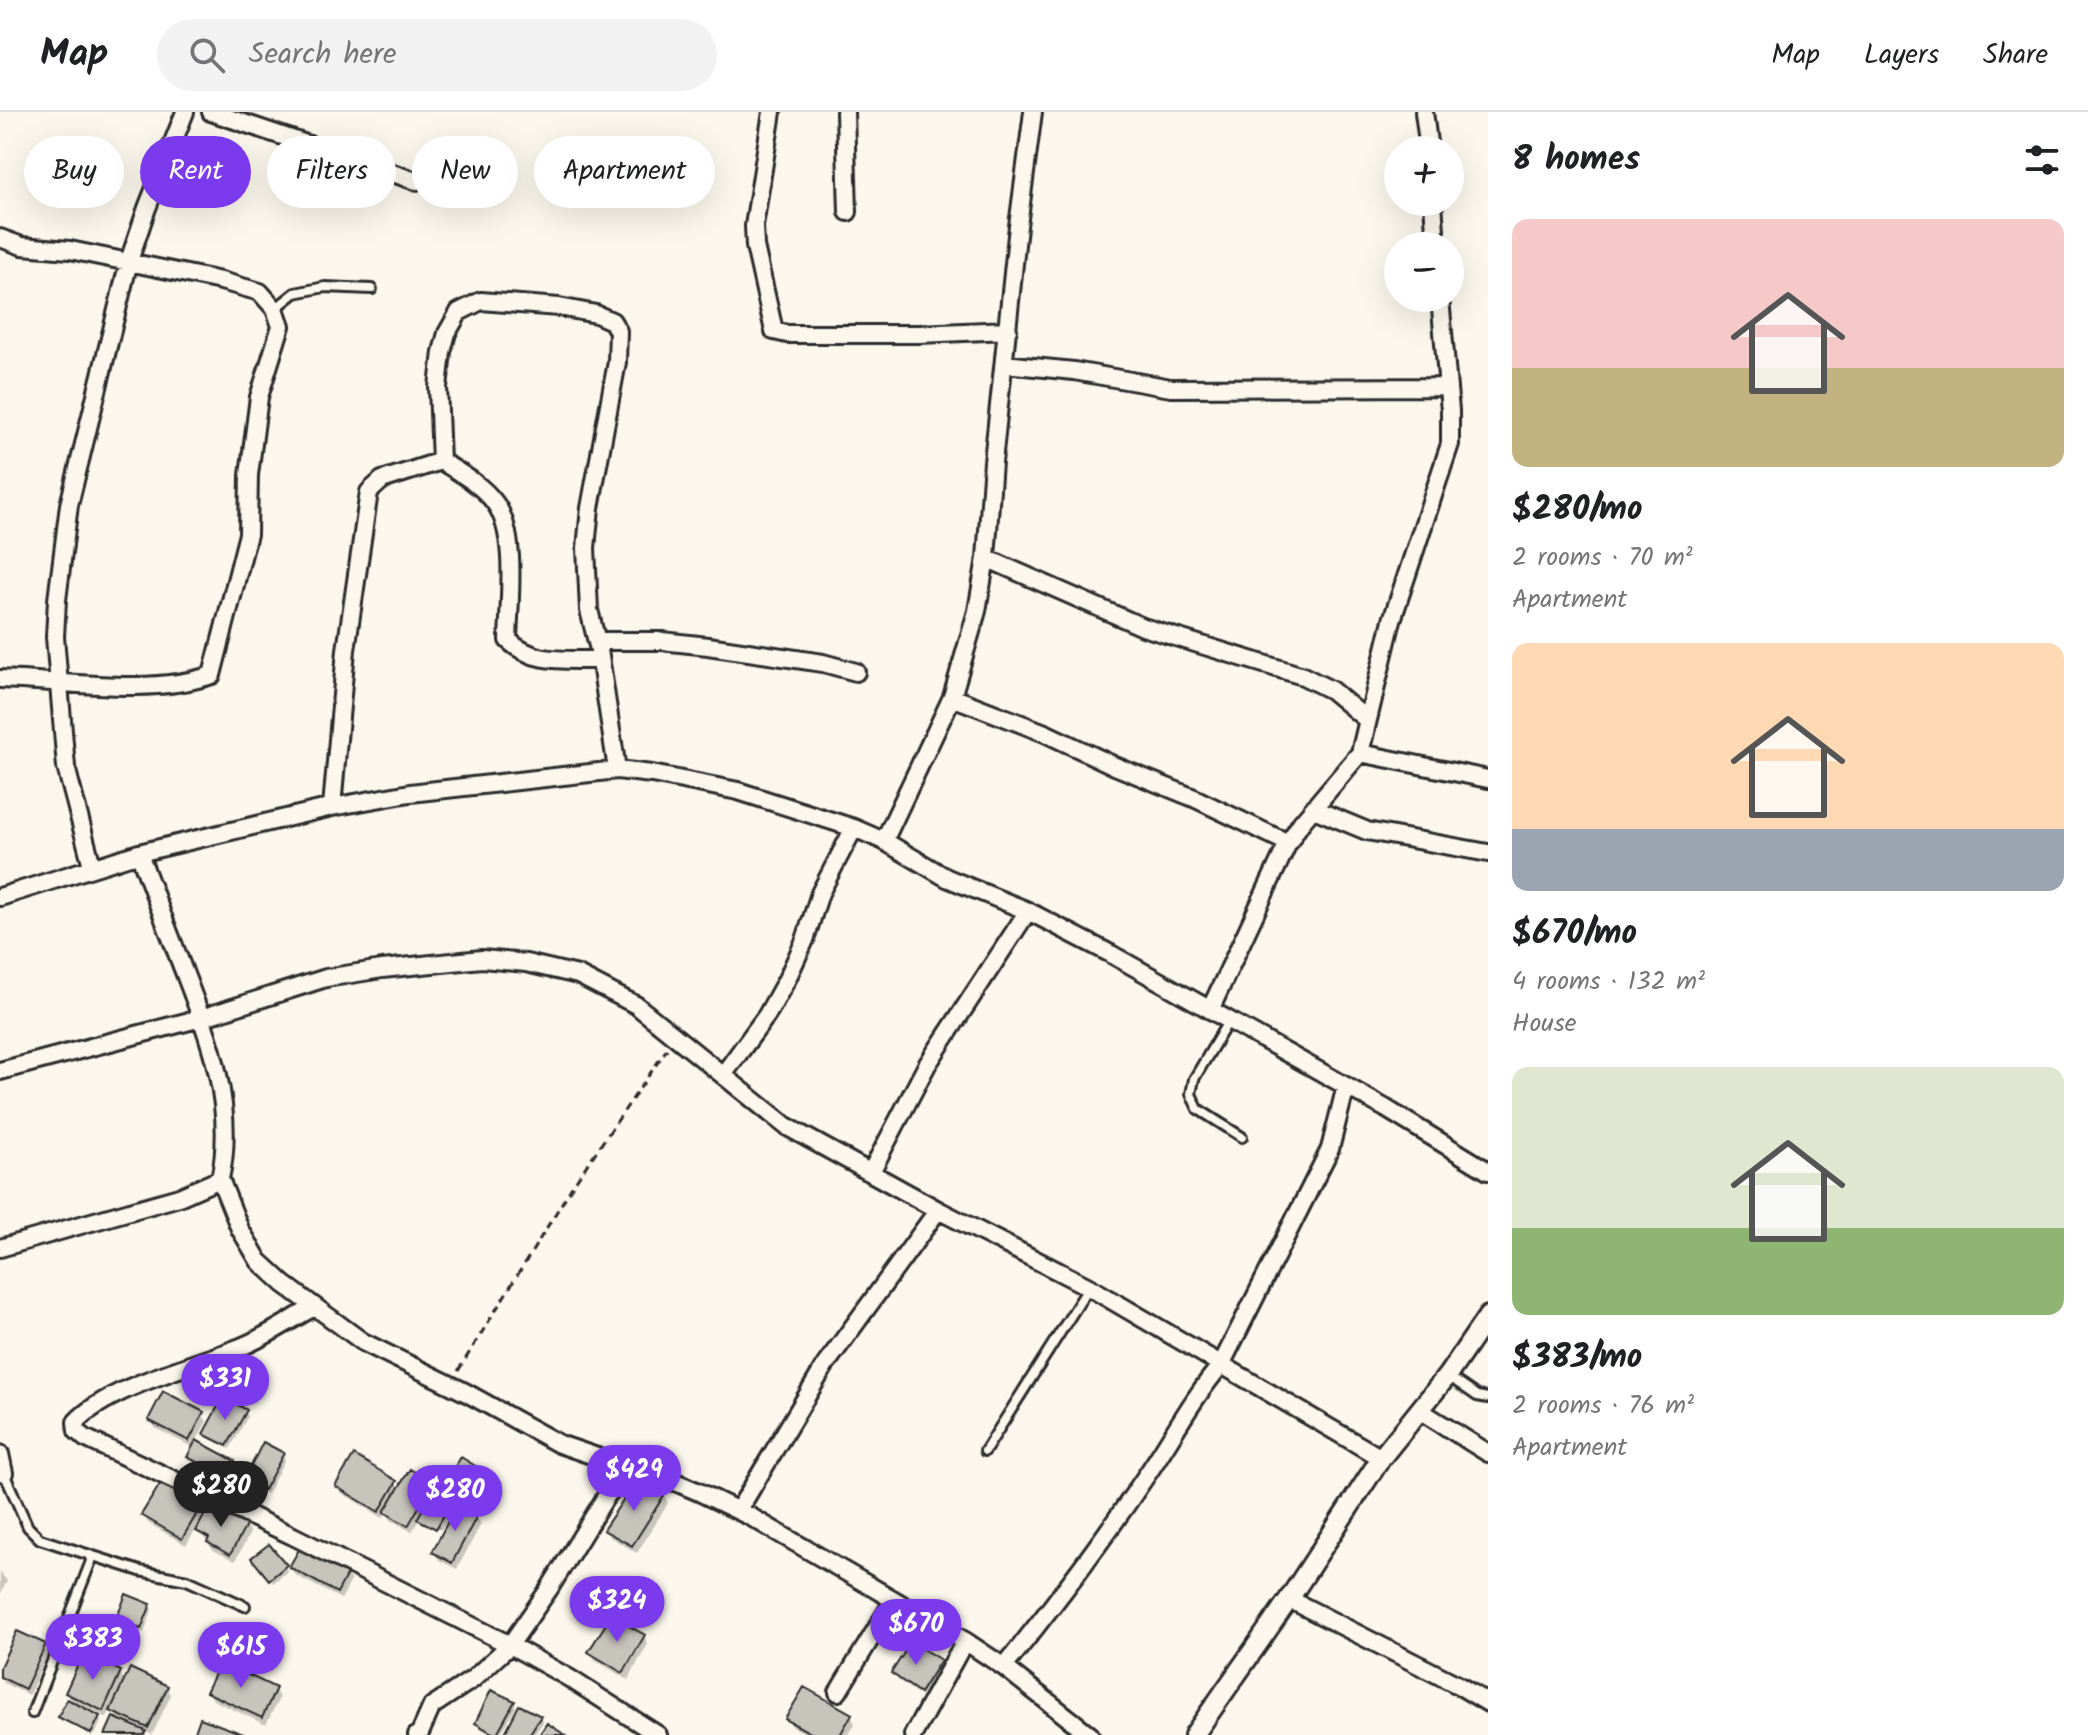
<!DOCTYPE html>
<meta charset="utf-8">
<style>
body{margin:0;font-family:Kalam,sans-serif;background:#f2f2f2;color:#202124;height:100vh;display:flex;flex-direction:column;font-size:30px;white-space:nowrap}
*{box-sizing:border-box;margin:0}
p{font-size:26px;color:#757577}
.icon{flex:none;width:44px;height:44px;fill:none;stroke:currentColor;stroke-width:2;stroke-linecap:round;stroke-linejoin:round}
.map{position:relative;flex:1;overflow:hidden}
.details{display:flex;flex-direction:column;background:#fff;width:600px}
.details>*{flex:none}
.hud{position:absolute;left:24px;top:24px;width:760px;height:72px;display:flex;gap:16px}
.tools{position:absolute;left:1384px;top:24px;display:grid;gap:16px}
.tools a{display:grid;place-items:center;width:80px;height:80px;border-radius:50%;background:#fff;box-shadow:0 8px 32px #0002;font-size:40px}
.price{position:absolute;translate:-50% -68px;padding:0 18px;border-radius:28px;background:#7c3aed;color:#fff;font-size:26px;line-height:52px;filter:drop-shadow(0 2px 4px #0008)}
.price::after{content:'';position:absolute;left:50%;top:48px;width:24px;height:18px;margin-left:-12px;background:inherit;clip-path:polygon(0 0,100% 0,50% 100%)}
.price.current{background:#222;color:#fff}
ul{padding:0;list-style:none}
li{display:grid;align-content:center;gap:16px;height:424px;padding:0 24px}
li span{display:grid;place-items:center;height:248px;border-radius:16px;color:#555}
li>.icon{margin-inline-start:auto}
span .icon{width:144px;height:144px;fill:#fffc;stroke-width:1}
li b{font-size:34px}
h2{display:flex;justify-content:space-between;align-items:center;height:96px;padding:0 24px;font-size:34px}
.chip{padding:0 28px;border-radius:36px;background:#fff;box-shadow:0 8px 32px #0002;font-size:28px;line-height:72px}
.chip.current{background:#7c3aed;color:#fff}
header{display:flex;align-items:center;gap:48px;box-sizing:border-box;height:112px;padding:0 40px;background:#fff;border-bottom:2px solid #e0e0e0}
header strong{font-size:38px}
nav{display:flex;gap:44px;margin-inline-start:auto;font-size:28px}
.search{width:560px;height:72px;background:#f2f2f2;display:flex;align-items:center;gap:20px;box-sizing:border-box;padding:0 28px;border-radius:44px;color:#757577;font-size:30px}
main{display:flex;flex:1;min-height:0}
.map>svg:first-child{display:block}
.shadow{fill:#0003}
.building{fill:#c7c4bc;stroke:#2b2b2b;stroke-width:2}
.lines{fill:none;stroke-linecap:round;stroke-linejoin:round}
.service-casing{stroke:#2b2b2b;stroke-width:14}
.minor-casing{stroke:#2b2b2b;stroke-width:22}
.tertiary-casing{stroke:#2b2b2b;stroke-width:24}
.path{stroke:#2b2b2b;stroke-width:3;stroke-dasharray:8 6;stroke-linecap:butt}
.service{stroke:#fbf7ec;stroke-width:8}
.minor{stroke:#fbf7ec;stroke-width:16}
.tertiary{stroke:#fbf7ec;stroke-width:18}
</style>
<header>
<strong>Map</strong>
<div class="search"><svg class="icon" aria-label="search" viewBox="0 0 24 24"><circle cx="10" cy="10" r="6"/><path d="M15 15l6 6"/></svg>Search here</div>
<nav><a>Map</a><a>Layers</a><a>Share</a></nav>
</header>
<main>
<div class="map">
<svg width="1488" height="1623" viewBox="0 0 1488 1623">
<rect width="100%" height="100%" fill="#fbf7ec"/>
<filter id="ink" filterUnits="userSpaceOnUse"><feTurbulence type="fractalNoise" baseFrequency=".0125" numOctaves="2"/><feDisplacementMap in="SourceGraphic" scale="16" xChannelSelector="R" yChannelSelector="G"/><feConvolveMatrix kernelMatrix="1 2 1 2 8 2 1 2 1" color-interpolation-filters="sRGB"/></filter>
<g filter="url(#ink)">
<path class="shadow" d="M245 1300 248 1304 230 1337 208 1326 206 1322Z
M202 1302 207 1309 196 1330 233 1350 236 1355 229 1369 192 1349 189 1345 194 1336 155 1316 151 1308Z
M282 1342 285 1347 267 1382 249 1373 246 1368Z
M396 1371 400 1378 432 1373 435 1382 451 1391 453 1395 441 1418 420 1406 412 1420 391 1408 387 1400 383 1406 342 1381 338 1374Z
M446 1372H499L503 1379 488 1403 450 1380Z
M664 1383 668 1391 637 1441 610 1425 605 1418Z
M201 1394 206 1404 246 1414 250 1421 235 1449 213 1438 197 1416 186 1433 148 1411 144 1403Z
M476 1404 481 1412 457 1457 439 1448 434 1440Z
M268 1434 288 1459 273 1471 257 1451Z
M291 1455 347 1462 351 1469 341 1487 295 1463Z
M0 1460 7 1469 0 1483Z
M149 1493 152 1498 144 1521 121 1512 118 1508Z
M644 1524 648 1532 628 1568 595 1548 591 1540Z
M44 1534 48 1541 29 1583 3 1571 0 1560Z
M939 1549 943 1557 925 1587 898 1568 894 1561Z
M120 1561 126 1571 166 1575 171 1583 152 1623 143 1618 145 1623H107L119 1610 111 1596 107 1606 96 1600 101 1610 95 1623 63 1609 60 1605 73 1592 67 1581Z
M275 1578 279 1586 266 1613 213 1588 209 1580Z
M514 1590 516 1595 500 1623H491L480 1616 477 1611Z
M851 1604 855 1612 848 1623H808L792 1614 788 1607Z
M540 1605 543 1610 534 1623H507Z"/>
<path class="building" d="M163 1279 204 1300 189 1329 148 1308Z
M223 1285 247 1298 227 1334 203 1322Z
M196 1328 235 1349 226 1365 187 1345Z
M263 1330 284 1341 264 1378 244 1368Z
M354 1343 397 1369 379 1400 335 1374Z
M461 1345 501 1370 483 1397 444 1372Z
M410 1357 433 1371 408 1414 384 1400Z
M162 1369 202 1393 182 1427 141 1403Z
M636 1369 665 1382 632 1434 603 1418Z
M433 1379 452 1389 436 1417 417 1407Z
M210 1392 247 1412 230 1443 207 1430 209 1426 196 1419Z
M457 1392 478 1402 452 1451 432 1440Z
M269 1432 287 1453 269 1468 251 1446Z
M301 1434 348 1460 337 1481 289 1455Z
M126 1482 151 1492 141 1517 116 1508Z
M611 1504 645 1523 623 1561 588 1540Z
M17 1519 46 1532 25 1577 0 1565V1555Z
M911 1530 941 1548 920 1581 891 1561Z
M83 1541 121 1559 103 1599 65 1581Z
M221 1550 276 1576 262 1606 206 1580Z
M130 1556 168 1574 148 1616 110 1599Z
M804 1575 852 1602 840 1623H814L785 1607Z
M491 1578 515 1589 496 1623 475 1611Z
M67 1587 100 1604 91 1622 58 1605Z
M519 1593 541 1604 529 1623H504Z
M113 1605 146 1619 144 1623H105Z
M200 1606 246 1623H194Z
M547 1611 565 1623H539Z"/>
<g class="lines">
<defs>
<path id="service" d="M275 197 295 181 325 175 372 177
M1229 908 1194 967 1191 982 1198 997 1242 1025
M1448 1264 1477 1284 1488 1286
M985 1339 1089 1175
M4 1361 28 1415 40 1427 140 1459 187 1468 245 1494
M32 1601 93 1444"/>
<path id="minor" d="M211 0 416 69
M772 0 754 114 755 134 774 219 787 222H919L1008 218
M845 0 848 100
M1424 0 1429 38
M1433 90 1436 134
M0 126 22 134 70 138 221 169 260 180 275 197 281 214 259 285 249 363 248 422 212 563C149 584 67 569 0 567
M1004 252 1074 259 1171 276 1447 275
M441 349 438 275 442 240 447 221 459 200 481 189 559 195 596 202 612 209 618 219 617 250 590 396 586 436 589 498 599 538 617 658
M986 446 1143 515 1303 564 1331 578 1366 607
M597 529H662L708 534 823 551 856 560
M952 585 1045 621 1115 654 1194 686 1288 731
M1360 641 1488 667
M332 695 346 538 369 380 382 368 441 349C460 361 481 372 495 391 518 422 509 490 508 528 534 553 566 547 600 548
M1314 697 1367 719 1488 741
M884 729 952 585 977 499 986 446 993 350 1018 114 1033 0
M92 754 66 655 55 525 57 488 69 393 129 149 147 96 185 0
M0 785 139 741 332 695 410 681 617 658 652 662 738 679 854 716 884 729 947 766 1028 799 1111 842 1385 996 1488 1059
M1210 898 1288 731 1301 711 1360 641 1392 508 1450 332V299L1440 186
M0 959 201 906 326 866 382 857 482 847 526 851 578 863 636 893 786 1014 938 1098 1089 1175 1381 1346
M723 963 767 903 787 867 805 828 820 781 854 716
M871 1060 927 953 1028 799
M220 1067 240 1117 259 1149 284 1172 363 1230 465 1280 559 1332 603 1347 633 1352 699 1380 751 1405 965 1529 1004 1555 1090 1623
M0 1136 179 1085 220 1067C236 993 209 925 183 857 168 818 153 779 139 741
M314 1195C290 1208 265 1226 238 1236 193 1254 108 1275 76 1310L77 1319 85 1326 293 1424 510 1533 569 1566 658 1623
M1419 1298 1488 1341
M0 1342 4 1361
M738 1399 826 1252 938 1098
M1289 1487 1458 1573 1488 1591
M1004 1555C1054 1493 1102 1430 1146 1364 1172 1326 1191 1288 1221 1253L1330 1037 1346 974
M838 1580 894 1488
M417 1623 420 1621 432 1594 473 1567 510 1533 549 1477 605 1386 633 1352
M913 1623 965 1529"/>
<path id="tertiary" d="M1194 1623 1289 1487 1381 1346 1447 1264 1488 1204"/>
</defs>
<use href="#service" class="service-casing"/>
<use href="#minor" class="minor-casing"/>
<use href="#tertiary" class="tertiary-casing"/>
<path class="path" d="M458 1259 575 1070 667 937"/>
<use href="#service" class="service"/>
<use href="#minor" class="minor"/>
<use href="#tertiary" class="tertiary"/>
</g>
</g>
</svg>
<div class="tools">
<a>+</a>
<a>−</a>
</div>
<b class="price" style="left:225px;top:1310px">$331</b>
<b class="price" style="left:634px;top:1401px">$429</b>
<b class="price current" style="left:221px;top:1417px">$280</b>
<b class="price" style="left:455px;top:1421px">$280</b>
<b class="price" style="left:617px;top:1532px">$324</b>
<b class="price" style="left:916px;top:1555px">$670</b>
<b class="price" style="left:93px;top:1570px">$383</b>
<b class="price" style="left:241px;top:1578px">$615</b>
<div class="hud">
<a class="chip">Buy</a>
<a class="chip current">Rent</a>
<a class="chip">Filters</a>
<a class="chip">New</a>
<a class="chip">Apartment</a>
</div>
</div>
<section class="details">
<h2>8 homes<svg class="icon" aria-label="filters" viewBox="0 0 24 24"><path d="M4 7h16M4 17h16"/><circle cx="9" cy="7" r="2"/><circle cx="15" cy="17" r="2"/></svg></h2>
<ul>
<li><span style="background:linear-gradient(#f6c9c9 60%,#c2b280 0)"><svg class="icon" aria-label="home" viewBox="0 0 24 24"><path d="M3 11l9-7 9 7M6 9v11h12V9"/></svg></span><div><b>$280/mo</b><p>2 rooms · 70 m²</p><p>Apartment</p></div></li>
<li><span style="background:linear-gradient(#ffd9b3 75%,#9aa5b1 0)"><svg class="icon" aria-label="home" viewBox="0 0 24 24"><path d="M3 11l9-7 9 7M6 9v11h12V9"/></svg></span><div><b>$670/mo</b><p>4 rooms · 132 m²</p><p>House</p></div></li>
<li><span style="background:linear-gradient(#dfe7d0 65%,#8fb573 0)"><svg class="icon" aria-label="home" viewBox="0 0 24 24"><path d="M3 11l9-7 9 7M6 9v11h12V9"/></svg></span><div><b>$383/mo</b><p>2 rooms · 76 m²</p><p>Apartment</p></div></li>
</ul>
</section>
</main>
